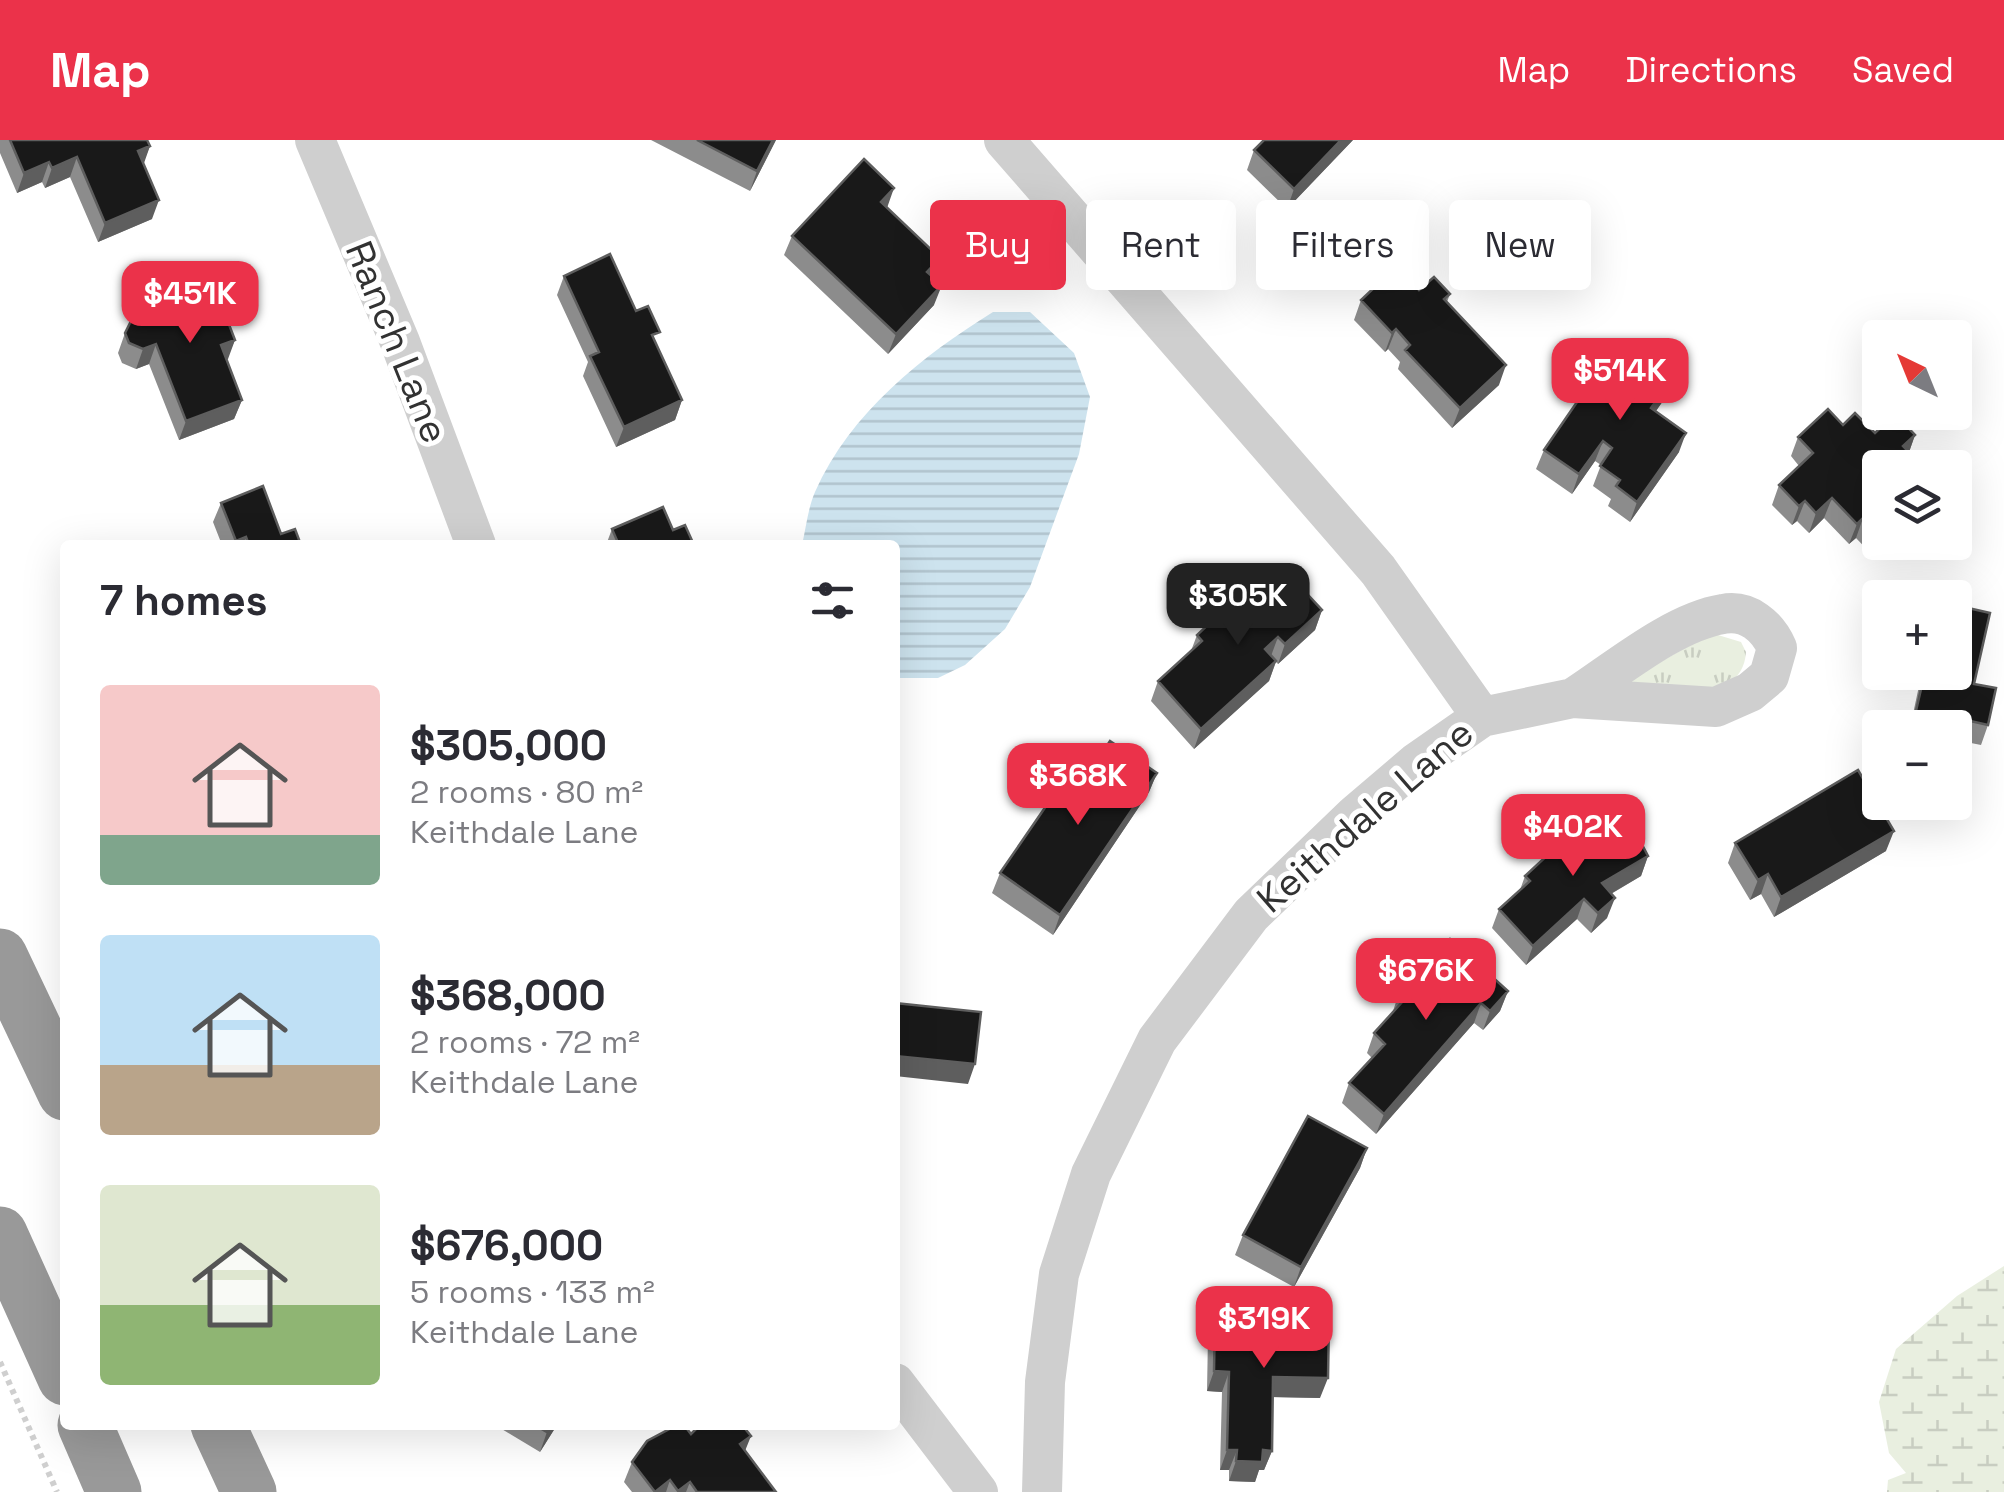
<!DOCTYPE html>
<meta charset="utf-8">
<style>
body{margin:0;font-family:"Space Grotesk",sans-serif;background:#f2f2f3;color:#2b2b33;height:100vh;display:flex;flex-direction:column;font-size:38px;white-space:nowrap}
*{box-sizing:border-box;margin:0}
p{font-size:32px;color:#7c7c81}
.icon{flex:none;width:55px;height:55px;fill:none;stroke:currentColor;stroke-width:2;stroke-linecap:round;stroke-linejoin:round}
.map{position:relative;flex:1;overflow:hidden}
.side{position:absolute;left:60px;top:400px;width:840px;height:890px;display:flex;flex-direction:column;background:#fff;border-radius:10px;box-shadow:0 10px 40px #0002}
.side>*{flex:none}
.guide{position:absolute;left:930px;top:60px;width:922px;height:90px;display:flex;gap:20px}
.needle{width:65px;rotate:317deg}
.controls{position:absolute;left:1862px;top:180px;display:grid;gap:20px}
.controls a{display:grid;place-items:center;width:110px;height:110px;border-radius:10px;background:#fff;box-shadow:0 10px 40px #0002;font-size:50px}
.price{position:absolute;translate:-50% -85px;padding:0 22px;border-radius:20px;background:#eb324a;color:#fff;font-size:32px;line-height:65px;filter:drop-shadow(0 2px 5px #0008)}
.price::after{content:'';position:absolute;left:50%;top:60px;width:30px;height:22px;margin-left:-15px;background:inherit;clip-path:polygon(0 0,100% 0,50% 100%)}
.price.active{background:#222;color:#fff}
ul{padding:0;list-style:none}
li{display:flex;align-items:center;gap:30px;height:250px;padding:0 40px}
li span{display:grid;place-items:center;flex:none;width:280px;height:200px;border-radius:10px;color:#555}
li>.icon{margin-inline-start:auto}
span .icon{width:120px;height:120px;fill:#fffc;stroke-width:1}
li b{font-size:42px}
h2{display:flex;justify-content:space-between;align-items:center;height:120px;padding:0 40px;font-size:42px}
.tag{padding:0 35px;border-radius:10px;background:#fff;box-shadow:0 10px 40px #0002;font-size:35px;line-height:90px}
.tag.active{background:#eb324a;color:#fff}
header{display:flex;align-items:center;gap:60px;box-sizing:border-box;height:140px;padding:0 50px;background:#eb324a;color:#fff}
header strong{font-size:48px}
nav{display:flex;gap:55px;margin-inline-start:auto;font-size:35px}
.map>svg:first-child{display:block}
.grass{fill:url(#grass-tufts)}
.wetland{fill:url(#wetland-marsh)}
.water{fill:url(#water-rules)}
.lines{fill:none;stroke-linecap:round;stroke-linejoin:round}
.path{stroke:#cfcfcf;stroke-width:6;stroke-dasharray:5 5;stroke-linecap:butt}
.street{stroke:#cfcfcf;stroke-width:40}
.highway{stroke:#999;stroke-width:55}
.wall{fill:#8c8c8c}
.shaded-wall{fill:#5e5e5e}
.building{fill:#191919;stroke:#5e5e5e;stroke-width:2.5}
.labels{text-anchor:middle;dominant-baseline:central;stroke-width:10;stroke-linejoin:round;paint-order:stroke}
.street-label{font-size:38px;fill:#323232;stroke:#fff}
</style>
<header>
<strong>Map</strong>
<nav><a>Map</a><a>Directions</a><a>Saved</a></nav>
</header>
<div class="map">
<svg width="2004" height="1352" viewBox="0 0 2004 1352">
<defs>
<pattern id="grass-tufts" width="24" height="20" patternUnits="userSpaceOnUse" patternTransform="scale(2.5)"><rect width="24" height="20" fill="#e9efe0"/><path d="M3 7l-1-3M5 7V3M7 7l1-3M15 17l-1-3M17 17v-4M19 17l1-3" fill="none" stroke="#c8cdc1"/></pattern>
<pattern id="wetland-marsh" width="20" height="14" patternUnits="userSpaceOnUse" patternTransform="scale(2.5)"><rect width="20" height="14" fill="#e9efe0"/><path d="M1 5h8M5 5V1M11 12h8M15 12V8" fill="none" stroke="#c8cdc1"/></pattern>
<pattern id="water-rules" width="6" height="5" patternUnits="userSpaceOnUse" patternTransform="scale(2.5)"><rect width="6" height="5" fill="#cde3ee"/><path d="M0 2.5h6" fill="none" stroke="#b0c3cd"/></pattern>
</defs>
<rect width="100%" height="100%" fill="#fff"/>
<path class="grass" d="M1718 495 1741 502 1746 512C1742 568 1668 547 1631 543L1633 538 1704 497Z"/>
<path class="wetland" d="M2004 1126V1352H1887L1888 1340 1906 1333 1889 1313 1879 1262 1896 1209 1957 1156Z"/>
<path class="water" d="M993 172H1030L1074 213 1090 257 1079 314 1030 447 1005 489 965 525 938 538H899L895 536V405H802C806 388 808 368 815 352 850 273 922 216 993 172Z"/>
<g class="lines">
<path class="path" d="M0 1222 57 1352"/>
<path class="street" d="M315 0 400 202 476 405
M1004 0 1378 430 1482 577
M895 1243 978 1352
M1042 1352 1045 1242 1059 1134 1091 1034 1157 900 1251 775 1355 675 1416 623 1482 577 1573 558 1716 567 1750 552 1769 536 1777 508C1768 487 1748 469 1723 474 1673 482 1615 531 1573 558"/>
<path class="highway" d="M0 816 65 953
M0 1094 65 1238
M85 1285 114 1352
M218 1285 249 1352"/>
</g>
<path class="wall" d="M0 0H147L150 6 143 23 152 79 98 102 70 37 45 48 42 42 17 53 0 13Z
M651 0H776L750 51Z
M1353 0 1287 69 1247 30 1254 10Z
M887 68 933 137 934 165 888 214 784 115 792 96Z
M564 136 636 171 655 203 682 260 675 280 616 307 583 236 588 222 557 155Z
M1419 150 1450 154 1447 162 1499 245 1452 288 1398 229 1400 222 1388 209 1385 212 1354 180 1361 160Z
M141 165 235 200 226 220 242 260 234 279 179 300 149 224 136 229 122 223 118 213 125 193 137 177Z
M1665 258 1656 271 1679 312 1630 382 1608 366 1611 359 1593 346 1601 325 1595 321 1572 354 1536 329 1544 310Z
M1843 285 1875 293 1915 295 1909 312 1880 328V402H1895L1877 420 1856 398 1849 404 1824 378 1809 393 1797 381 1792 385 1772 365 1779 345 1799 326 1791 316 1798 297Z
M221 363 281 394 301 405H222L213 382Z
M612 389 673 390 694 405H606Z
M1322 470 1315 490 1278 524 1276 522 1269 541 1194 609 1151 561 1158 541 1191 511 1197 495 1219 485Z
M1922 532H1955L1974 544 1988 585 1981 605 1961 601 1955 621V588H1910Z
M1157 633 1149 652 1053 795 992 753 1000 733 1078 649Z
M1587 698 1648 716 1641 736 1611 754 1607 778 1591 793 1577 779 1526 825 1492 788 1499 769 1520 750 1525 736 1572 702Z
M1735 703 1886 711 1774 777 1761 754 1750 760 1728 723Z
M1508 851 1500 871 1483 890 1474 883 1376 994 1342 963 1349 943 1372 918 1367 913 1374 893 1392 874 1398 856Z
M1367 1008 1360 1028 1294 1147 1235 1115 1243 1095Z
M1215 1176 1320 1258 1273 1257 1272 1311 1264 1330H1259L1255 1342 1229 1341V1330H1220L1222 1252 1207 1251 1208 1196Z
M495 1285H557L540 1312Z
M691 1294 745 1311 776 1352H632L624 1342 632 1322Z"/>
<path class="shaded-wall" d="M773 0H776L750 51 757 31Z
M1341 0H1353L1287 69 1294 49Z
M150 6 143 26 138 11Z
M77 17 70 37 45 48 52 28Z
M49 22 42 42 17 53 24 33Z
M894 48 887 68 881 62Z
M159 60 152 79 98 102 105 83Z
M940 118 933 138 927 132Z
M942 145 934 165 888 214 896 194Z
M1396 189 1388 209 1385 212 1392 193Z
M235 200 228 219 213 225 221 205Z
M156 204 149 224 136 229 143 209Z
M1506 225 1499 245 1452 288 1460 268Z
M1672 239 1665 258 1644 288 1651 268Z
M242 260 234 279 179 300 186 281Z
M682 260 675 280 616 307 624 287Z
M1686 293 1679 312 1630 382 1637 362Z
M1915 295 1908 315 1903 306Z
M1603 301 1595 321 1572 354 1579 334Z
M1832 358 1824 378 1809 393 1816 373Z
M1805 361 1797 381 1792 385 1799 366Z
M1863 378 1856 398 1849 404 1857 384Z
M246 397 243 405H234L236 401Z
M1883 402H1895L1877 420Z
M1322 470 1315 490 1278 524 1285 504Z
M1278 497 1271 516 1265 509Z
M1276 521 1269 541 1194 609 1201 589Z
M1157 633 1149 652 1053 795 1060 775Z
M1894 691 1886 711 1774 777 1781 757Z
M1648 716 1641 736 1595 763 1602 743Z
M1768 734 1761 754 1750 760 1758 740Z
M1615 758 1607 778 1591 793 1598 773Z
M1584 759 1577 779 1526 825 1533 806Z
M1508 851 1500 871 1483 890 1490 871Z
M1481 863 1474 883 1376 994 1384 974Z
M895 916 975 924 968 944 895 936Z
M1367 1008 1360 1028 1294 1147 1301 1127Z
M1214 1231 1229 1232 1222 1252 1207 1251Z
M1273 1237 1328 1238 1320 1258 1266 1257Z
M552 1285H557L540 1312 547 1292Z
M751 1296 743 1316 740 1304Z
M1227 1310H1237L1229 1330H1220Z
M1263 1310 1272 1311 1264 1330H1259L1255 1342 1229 1341 1236 1321Z
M670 1340 666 1352H655Z
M690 1342 686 1352H678V1351Z"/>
<path class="building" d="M10 0H147L150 6 138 11 159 60 105 83 77 17 52 28 49 22 24 33Z
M697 0H773L757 31Z
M1264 0H1341L1294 49 1254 10Z
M864 19 894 48 881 62 940 118 927 132 942 145 896 194 792 96Z
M610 114 636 171 648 166 660 192 652 195 682 260 624 287 590 216 599 212 564 136Z
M1397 126 1419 150 1434 137 1450 154 1444 159 1506 225 1460 268 1405 210 1410 205 1396 189 1392 193 1361 160Z
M211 138 235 200 221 205 242 260 186 281 156 204 143 209 129 203 125 193 132 179 145 174 141 165Z
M1619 201 1672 239 1651 268 1686 293 1637 362 1616 346 1620 340 1600 326 1612 308 1603 301 1579 334 1544 310Z
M1828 269 1843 285 1855 273 1875 293 1895 274 1915 295 1903 306 1924 328H1880V396L1863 378 1857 384 1832 358 1816 373 1805 361 1799 366 1779 345 1813 313 1798 297Z
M263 346 281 394 295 389 301 405H249L246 397 236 401 221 363Z
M663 367 673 390 685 385 694 405H619L612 389Z
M1283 428 1322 470 1285 504 1278 497 1265 509 1276 521 1201 589 1158 541 1202 501 1197 495 1214 479 1219 485Z
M1955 465 1990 473 1974 544 1996 548 1988 585 1966 580 1959 610 1955 609V588H1912L1925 532H1955Z
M1110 601 1157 633 1060 775 1000 733 1064 640 1078 649Z
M1858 630 1894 691 1781 757 1768 734 1758 740 1735 703Z
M1627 676 1648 716 1602 743 1615 758 1598 773 1584 759 1533 806 1499 769 1530 741 1525 736 1567 697 1572 702 1582 693 1587 698Z
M1450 799 1508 851 1490 871 1481 863 1384 974 1349 943 1385 904 1374 893 1403 861 1398 856Z
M895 863 981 872 975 924 895 916Z
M1308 976 1367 1008 1301 1127 1243 1095Z
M1215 1176 1329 1178 1328 1238 1273 1237 1272 1311 1263 1310 1262 1322 1236 1321 1237 1310H1227L1229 1232 1214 1231Z
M535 1285H552L547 1292Z
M677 1285H684L691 1294 700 1285H742L751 1296 740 1304 776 1352H697L690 1342 678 1351 670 1340 655 1352 632 1322 647 1301Z"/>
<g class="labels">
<g class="street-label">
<text transform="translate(397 202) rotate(68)">Ranch Lane</text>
<text transform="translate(1365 676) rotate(-41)">Keithdale Lane</text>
</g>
</g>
</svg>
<div class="controls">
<a><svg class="needle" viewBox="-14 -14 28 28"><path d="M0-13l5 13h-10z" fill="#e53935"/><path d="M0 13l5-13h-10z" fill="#7c7c81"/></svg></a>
<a><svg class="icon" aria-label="layers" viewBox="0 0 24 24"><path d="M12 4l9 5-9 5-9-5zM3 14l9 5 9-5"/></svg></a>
<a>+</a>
<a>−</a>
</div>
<b class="price" style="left:190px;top:206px">$451K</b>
<b class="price" style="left:1620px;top:283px">$514K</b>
<b class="price active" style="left:1238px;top:508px">$305K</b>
<b class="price" style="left:1078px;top:688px">$368K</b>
<b class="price" style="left:1573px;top:739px">$402K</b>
<b class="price" style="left:1426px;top:883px">$676K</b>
<b class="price" style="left:1264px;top:1231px">$319K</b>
<div class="guide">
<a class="tag active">Buy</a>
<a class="tag">Rent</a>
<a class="tag">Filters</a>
<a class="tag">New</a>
</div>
<section class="side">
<h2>7 homes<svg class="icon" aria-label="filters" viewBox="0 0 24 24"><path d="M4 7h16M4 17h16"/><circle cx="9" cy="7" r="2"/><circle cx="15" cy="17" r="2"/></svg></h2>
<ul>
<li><span style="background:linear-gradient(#f6c9c9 75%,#7fa58c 0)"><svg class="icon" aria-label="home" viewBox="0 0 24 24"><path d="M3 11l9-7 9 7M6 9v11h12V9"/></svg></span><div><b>$305,000</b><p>2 rooms · 80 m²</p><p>Keithdale Lane</p></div></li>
<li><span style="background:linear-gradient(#bfe0f5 65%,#b9a48a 0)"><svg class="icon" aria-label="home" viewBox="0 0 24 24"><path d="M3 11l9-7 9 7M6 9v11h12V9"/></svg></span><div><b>$368,000</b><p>2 rooms · 72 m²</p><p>Keithdale Lane</p></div></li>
<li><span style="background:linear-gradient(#dfe7d0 60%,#8fb573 0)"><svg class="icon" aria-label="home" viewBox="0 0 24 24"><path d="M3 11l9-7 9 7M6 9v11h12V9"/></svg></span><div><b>$676,000</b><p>5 rooms · 133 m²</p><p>Keithdale Lane</p></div></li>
</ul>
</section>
</div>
